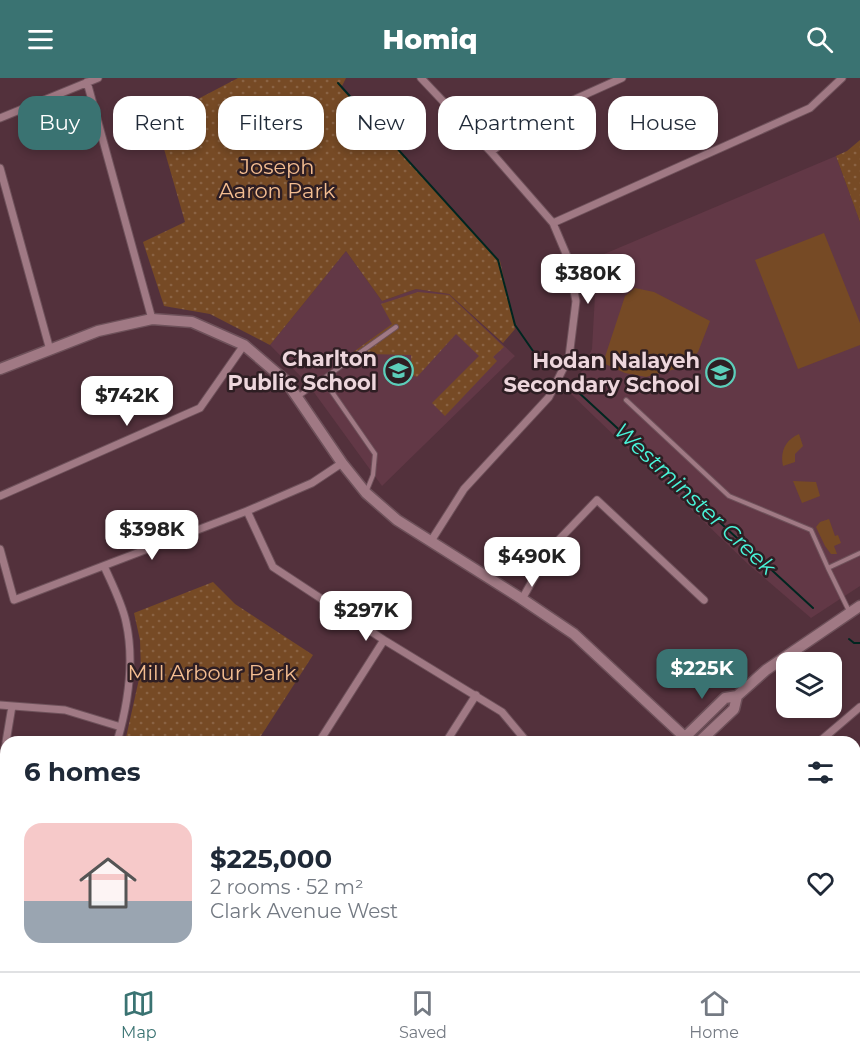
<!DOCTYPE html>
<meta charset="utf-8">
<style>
body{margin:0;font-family:Montserrat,sans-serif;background:#f6f6f7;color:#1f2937;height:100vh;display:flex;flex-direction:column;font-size:22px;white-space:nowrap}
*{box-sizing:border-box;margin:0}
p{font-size:20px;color:#747a83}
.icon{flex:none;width:33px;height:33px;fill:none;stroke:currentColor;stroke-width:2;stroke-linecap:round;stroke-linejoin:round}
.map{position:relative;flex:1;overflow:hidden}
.details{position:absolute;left:0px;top:658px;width:861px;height:236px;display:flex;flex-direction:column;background:#fff;border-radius:18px 18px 0 0;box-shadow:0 3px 9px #0003}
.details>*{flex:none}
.top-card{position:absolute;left:18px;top:18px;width:825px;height:54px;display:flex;gap:12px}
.fabs{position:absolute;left:776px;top:574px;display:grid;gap:12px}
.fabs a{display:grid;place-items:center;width:66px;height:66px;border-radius:12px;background:#fff;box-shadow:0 3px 9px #0003;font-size:30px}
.price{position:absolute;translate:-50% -51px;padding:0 14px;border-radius:12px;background:#fff;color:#222;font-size:20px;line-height:39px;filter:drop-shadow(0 2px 3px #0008)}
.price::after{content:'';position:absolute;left:50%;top:36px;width:18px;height:14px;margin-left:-9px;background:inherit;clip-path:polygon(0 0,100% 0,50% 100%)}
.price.active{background:#3a7372;color:#fff}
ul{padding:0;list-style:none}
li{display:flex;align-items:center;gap:18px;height:150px;padding:0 24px}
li+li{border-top:2px solid #e0e1e3}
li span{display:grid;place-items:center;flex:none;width:168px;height:120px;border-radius:18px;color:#555}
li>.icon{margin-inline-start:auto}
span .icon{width:72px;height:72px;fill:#fffc;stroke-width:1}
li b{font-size:26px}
h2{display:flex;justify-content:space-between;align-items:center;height:72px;padding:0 24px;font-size:26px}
.tag{padding:0 21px;border-radius:18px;background:#fff;box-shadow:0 3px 9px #0003;font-size:21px;line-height:54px}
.tag.active{background:#3a7372;color:#fff}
header{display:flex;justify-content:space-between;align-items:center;height:78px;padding:0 24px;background:#3a7372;color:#fff;font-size:27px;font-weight:800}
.tab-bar{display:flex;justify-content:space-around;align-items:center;height:84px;border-top:2px solid #e0e1e3;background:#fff;font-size:16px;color:#747a83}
.tab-bar a{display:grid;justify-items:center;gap:3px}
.tab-bar .active{color:#3a7372}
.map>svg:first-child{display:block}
.built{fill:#623846}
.grass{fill:#764a25}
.park{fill:url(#park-dots)}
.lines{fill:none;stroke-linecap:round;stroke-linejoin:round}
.stream{stroke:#002620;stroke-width:2}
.lane-casing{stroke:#6e515a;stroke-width:6}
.street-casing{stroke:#6e515a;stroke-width:9}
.secondary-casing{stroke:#6e515a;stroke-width:13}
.lane{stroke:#a07984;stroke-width:4}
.street{stroke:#a07984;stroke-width:7}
.secondary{stroke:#a07984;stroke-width:10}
.labels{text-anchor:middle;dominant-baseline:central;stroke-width:5;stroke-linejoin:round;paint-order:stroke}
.park-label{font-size:21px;fill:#f4bd91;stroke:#2e1e23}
.poi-label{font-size:21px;font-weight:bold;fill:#edd6dc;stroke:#2e1e23;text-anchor:end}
.water-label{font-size:22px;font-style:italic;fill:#48f4d9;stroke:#2e1e23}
</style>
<header><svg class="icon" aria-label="menu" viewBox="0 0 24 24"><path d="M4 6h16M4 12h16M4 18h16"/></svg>Homiq<svg class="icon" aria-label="search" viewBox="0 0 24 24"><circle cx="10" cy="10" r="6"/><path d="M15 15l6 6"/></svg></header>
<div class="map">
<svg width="860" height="893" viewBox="0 0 860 893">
<defs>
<pattern id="park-dots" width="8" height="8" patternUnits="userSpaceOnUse" patternTransform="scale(1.5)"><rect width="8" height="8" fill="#764a25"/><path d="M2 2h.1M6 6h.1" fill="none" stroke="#8a6344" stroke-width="1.8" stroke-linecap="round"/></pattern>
</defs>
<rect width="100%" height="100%" fill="#53313c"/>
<path class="built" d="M836 78 860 144V508L811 540 749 487 571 316 592 271 595 217 590 182Z
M346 173 382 223 416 211 449 216 515 278 382 408 308 306 270 267Z"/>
<path class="grass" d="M824 155 860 245V267L798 291 755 182Z
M635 210 654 214 710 243 698 274 683 289 646 299 625 295 603 285 625 218Z
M799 356 803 368 795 376V384L783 388C780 374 785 362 799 356Z
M793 403 816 404 820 418 802 425Z
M829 441 835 458 838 457 841 465 834 468 837 476H831L825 468 816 449 820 444Z"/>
<path class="park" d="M238 0H346L341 10 500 183 515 251 503 265 449 216 416 211 382 223 346 173 270 267 210 236 164 228 143 164 185 144 156 43Z
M860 62V144L836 78 847 73Z
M418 214 449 217 504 269 493 279 497 283 445 338 432 325 479 278 456 256 417 299 412 297 411 277 369 276 366 280 356 282 352 275 392 246 381 226Z
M213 504 235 526 313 577 257 664H125L141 592 140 562 134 535Z
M855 857 860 858V893H812L813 888H855Z"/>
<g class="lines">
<path class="stream" d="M338 5 498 182 515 247 533 273 549 289
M577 313 813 530
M849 561 854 565H860"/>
<defs>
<path id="lane" d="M323 301 375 376 373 397 367 412
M299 318 396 249
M626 322 729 418 811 452 828 490
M849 533 828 490 860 475"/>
<path id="street" d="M421 0 491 74 553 145 567 178 576 223 569 279 549 319 464 411 431 463
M87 4 152 241
M0 40 98 0
M491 74 533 40 622 0
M0 90 50 272
M553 145 810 30 842 0
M0 418 200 330 244 267
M247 433 273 489 384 562 502 634 527 664
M0 471 14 522 247 433 312 405 342 385
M104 488C112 506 122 525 126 544 135 584 128 626 117 664
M522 521 551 470 597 422 704 522
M0 627 65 632 121 649
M6 664 12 628
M319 664 384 562
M446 664 476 617
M819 664 860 629
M0 688 6 666
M444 888 451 893
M60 893 69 890
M288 893 294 888
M423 893 427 888
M630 893 633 888
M752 893 755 888"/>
<path id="secondary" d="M0 291 98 253 152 241 192 244 244 267 286 303 342 385 366 415 397 442 522 521 574 556 690 664
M680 664 725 620 737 618 766 592 860 528
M699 664 734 631 737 618
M855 802 860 803
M526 893 530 888"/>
</defs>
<use href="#lane" class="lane-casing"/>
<use href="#street" class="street-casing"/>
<use href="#secondary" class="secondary-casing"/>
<use href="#lane" class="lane"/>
<use href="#street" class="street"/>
<use href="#secondary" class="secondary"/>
</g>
<defs>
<symbol id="school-ring" viewBox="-11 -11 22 22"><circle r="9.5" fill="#2e1e23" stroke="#5cceba" stroke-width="1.5"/><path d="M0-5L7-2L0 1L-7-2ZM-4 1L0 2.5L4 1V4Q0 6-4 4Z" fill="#5cceba"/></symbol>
</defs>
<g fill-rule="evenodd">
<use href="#school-ring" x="382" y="276" width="33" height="33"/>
<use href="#school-ring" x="704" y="278" width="33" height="33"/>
</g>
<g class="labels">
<g class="park-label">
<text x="277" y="88">Joseph<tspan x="277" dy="24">Aaron Park</tspan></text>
<text x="212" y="594">Mill Arbour Park</text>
</g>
<g class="poi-label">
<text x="377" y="280">Charlton<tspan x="377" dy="24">Public School</tspan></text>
<text x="700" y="282">Hodan Nalayeh<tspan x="700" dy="24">Secondary School</tspan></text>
</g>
<g class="water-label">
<text transform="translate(695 421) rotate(43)">Westminster Creek</text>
</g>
</g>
</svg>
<div class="fabs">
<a><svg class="icon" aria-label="layers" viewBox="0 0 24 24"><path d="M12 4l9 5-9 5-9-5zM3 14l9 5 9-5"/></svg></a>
</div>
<b class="price" style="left:588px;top:227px">$380K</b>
<b class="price" style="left:127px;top:349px">$742K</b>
<b class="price" style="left:152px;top:483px">$398K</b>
<b class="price" style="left:532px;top:510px">$490K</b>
<b class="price" style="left:366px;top:564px">$297K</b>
<b class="price active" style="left:702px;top:622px">$225K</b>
<div class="top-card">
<a class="tag active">Buy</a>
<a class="tag">Rent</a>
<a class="tag">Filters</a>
<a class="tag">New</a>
<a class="tag">Apartment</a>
<a class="tag">House</a>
</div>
<section class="details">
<h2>6 homes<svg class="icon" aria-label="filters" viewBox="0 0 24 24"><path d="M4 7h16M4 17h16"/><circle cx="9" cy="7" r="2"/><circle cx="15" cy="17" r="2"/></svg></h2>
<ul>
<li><span style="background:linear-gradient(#f6c9c9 65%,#9aa5b1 0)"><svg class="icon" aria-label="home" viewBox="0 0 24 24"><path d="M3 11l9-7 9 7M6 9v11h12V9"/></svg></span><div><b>$225,000</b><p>2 rooms · 52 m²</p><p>Clark Avenue West</p></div><svg class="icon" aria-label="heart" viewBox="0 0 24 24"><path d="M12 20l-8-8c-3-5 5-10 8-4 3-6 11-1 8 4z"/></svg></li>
</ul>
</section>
</div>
<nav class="tab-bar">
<a class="active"><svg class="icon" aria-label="map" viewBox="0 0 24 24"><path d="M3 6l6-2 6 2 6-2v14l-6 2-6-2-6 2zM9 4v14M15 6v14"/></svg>Map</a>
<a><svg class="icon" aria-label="saved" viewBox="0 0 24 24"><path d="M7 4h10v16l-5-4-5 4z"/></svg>Saved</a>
<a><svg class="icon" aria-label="home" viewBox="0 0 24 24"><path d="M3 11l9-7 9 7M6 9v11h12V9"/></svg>Home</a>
</nav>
